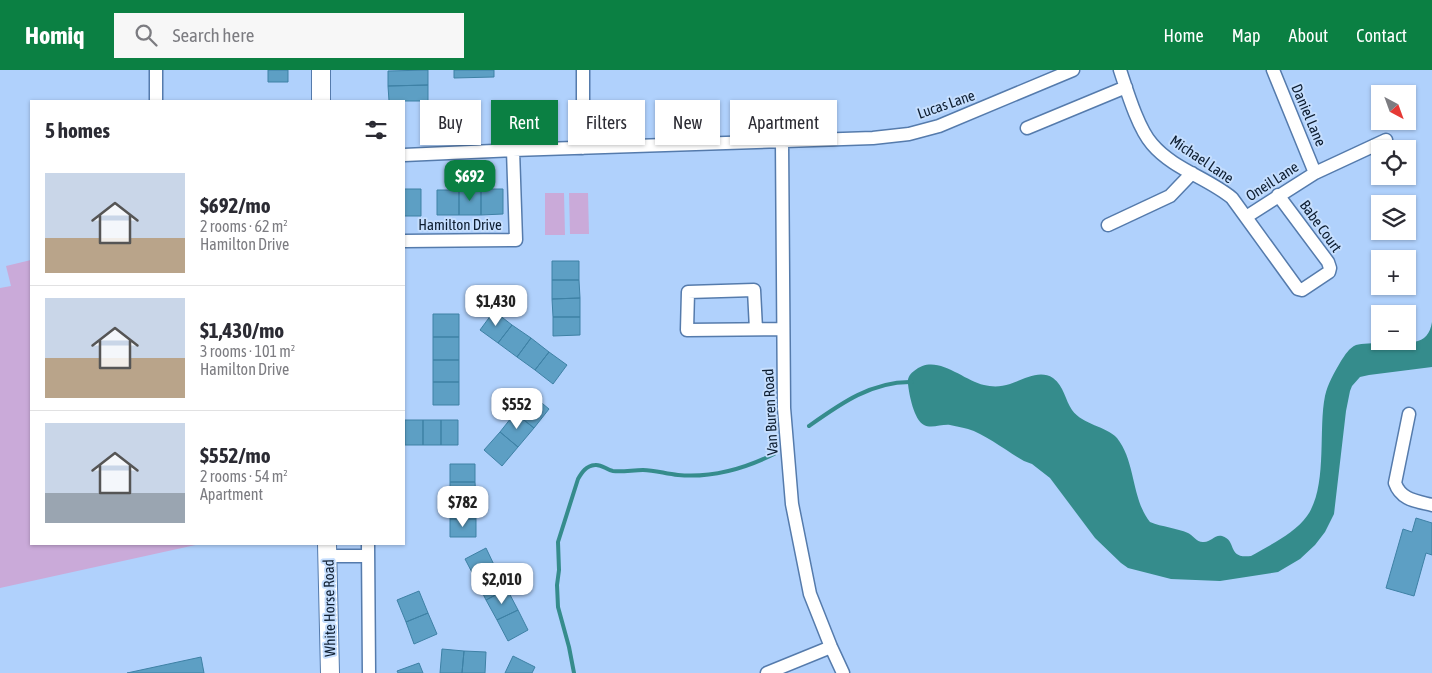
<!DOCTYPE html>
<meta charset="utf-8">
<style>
body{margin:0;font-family:"Asap Condensed",sans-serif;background:#f7f7f7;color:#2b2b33;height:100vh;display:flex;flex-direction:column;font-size:19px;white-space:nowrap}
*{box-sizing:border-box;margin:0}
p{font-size:16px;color:#7c7c81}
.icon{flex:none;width:28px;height:28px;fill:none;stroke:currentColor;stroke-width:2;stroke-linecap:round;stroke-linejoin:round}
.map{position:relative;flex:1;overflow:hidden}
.side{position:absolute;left:30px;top:30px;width:375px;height:445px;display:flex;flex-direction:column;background:#fff;border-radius:0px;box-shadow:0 1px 4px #0004}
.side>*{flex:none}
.top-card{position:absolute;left:420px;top:30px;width:475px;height:45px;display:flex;gap:10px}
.needle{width:32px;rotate:139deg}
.tools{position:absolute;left:1371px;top:15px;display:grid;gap:10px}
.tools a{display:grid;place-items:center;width:45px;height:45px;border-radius:0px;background:#fff;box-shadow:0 1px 4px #0004;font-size:25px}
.price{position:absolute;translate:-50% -42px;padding:0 11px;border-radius:10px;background:#fff;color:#222;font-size:16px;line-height:32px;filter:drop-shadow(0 1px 2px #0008)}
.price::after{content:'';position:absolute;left:50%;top:30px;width:15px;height:11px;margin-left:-8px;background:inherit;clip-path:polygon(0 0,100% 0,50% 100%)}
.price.active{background:#0b8043;color:#fff}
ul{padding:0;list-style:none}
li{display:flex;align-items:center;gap:15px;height:125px;padding:0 15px}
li+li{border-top:1px solid #e1e1e2}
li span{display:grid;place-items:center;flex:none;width:140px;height:100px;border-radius:0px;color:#555}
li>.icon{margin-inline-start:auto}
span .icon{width:60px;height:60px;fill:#fffc;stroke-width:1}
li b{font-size:21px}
h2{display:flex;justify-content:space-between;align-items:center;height:60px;padding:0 15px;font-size:21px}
.pill{padding:0 18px;border-radius:0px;background:#fff;box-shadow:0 1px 4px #0004;font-size:18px;line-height:45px}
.pill.active{background:#0b8043;color:#fff}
header{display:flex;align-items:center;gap:30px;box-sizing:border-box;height:70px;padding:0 25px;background:#0b8043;color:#fff}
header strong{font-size:24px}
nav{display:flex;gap:28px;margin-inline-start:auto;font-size:18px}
.search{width:350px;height:45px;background:#f7f7f7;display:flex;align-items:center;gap:12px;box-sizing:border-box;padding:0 18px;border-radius:0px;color:#7c7c81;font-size:19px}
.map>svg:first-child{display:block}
.green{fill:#caaad9}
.water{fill:#358c8c}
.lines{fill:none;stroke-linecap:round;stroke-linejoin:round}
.stream{stroke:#358c8c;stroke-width:4}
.building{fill:#5d9fc4;stroke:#3e81a5}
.minor-casing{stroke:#557bac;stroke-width:15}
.secondary-casing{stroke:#557bac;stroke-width:20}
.minor{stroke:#fff;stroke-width:12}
.secondary{stroke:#fff;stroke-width:18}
.labels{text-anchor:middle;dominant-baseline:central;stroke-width:4;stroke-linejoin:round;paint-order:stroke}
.street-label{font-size:15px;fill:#0d1d30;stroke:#c5defe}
</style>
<header>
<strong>Homiq</strong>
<div class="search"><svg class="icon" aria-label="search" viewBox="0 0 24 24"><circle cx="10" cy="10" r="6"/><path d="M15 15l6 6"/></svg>Search here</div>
<nav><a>Home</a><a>Map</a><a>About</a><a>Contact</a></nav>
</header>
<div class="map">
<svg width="1432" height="603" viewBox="0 0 1432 603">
<rect width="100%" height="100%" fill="#b0d1fc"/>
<path class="green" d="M545 123H564L565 165H545Z
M569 123H588L589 164H570Z
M31 190V474H200L0 518V218L11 216 6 196Z"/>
<path class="water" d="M1432 252V297L1369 305 1360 307 1352 316 1350 321 1346 341 1334 444 1325 462 1315 475 1300 489 1278 502 1220 511 1171 509 1128 498 1121 493 1095 468 1050 408 1032 394 1024 391C1008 382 985 364 968 359 963 358 956 356 950 355 942 354 931 359 924 355 914 350 909 324 908 314 907 308 910 304 914 301 936 282 962 310 984 315 992 317 1001 317 1010 314 1023 310 1039 299 1053 308 1064 316 1065 330 1072 340 1083 355 1106 356 1117 368 1136 392 1131 428 1150 452 1162 457 1177 458 1188 463 1193 465 1197 473 1204 472 1211 472 1215 464 1222 466 1238 471 1226 489 1251 486 1270 475 1294 464 1307 446 1328 417 1318 360 1325 326 1328 313 1334 303 1341 291 1345 285 1349 278 1356 275 1368 272 1400 273 1414 272 1425 270 1430 264 1432 252Z"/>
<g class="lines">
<path class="stream" d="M809 356C840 334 872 311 912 312
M574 603 569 577 558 537 557 515 559 500 558 472 578 409C582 402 586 396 595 395 602 394 606 400 613 401 623 402 633 400 643 400 655 400 666 404 678 405 712 408 744 399 774 384"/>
</g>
<path class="building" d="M268 0H288V12H268Z
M428 0V15L388 16V1Z
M454 0H494V7L454 8Z
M428 15V31H389L388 16Z
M404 119H421V146H404Z
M481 119H503V144L481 145Z
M481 119V145H459V120Z
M437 120H459V145H437Z
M552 191H579V210H552Z
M552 210H579L580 228 552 229Z
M580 228V247H553L552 229Z
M494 241 512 255 498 273 480 260Z
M433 244H459V267H433Z
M553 247H580V265L553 266Z
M512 255 531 268 517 287 498 273Z
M433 267H459V290H433Z
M531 268 549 282 535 300 517 287Z
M549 282 567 295 553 314 535 300Z
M433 290H459V312H433Z
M433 312H459V335H433Z
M531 324 549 339 534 358 515 343Z
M515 343 534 358 518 377 500 362Z
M405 350H423V375H405Z
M423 350H441V375H423Z
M441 350H458V375H441Z
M500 362 518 377 502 396 484 380Z
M450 394H475V412H450Z
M450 412H475L476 430 450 431Z
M476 430V449H450V431Z
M1416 448 1432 453V485L1426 483 1414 526 1386 518 1403 459 1412 462Z
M450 449H476V467H450Z
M486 478 496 499 476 510 465 489Z
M496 499 507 519 486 530 476 510Z
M507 519 518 540 497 550 486 530Z
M419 521 428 543 406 552 397 530Z
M518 540 528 560 508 571 497 550Z
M428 543 437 564 414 574 406 552Z
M442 579 464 581 462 603H440Z
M464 581 486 582 485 603H462Z
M513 586 535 597 532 603H505Z
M201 587 204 603H127Z
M419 593 423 603H398L397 601Z"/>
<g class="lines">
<defs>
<path id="minor" d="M156 0V31
M1120 0C1127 21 1138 58 1152 74 1173 99 1208 108 1232 128L1298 219 1302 220 1329 202 1330 198 1328 192 1278 125
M1273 0 1315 103
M1027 58 1126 17
M782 72 784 338 792 434 810 524 831 577 843 603
M583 78V0
M404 85 513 80 873 68 909 64 939 56 1073 0
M1246 147 1315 103 1386 70
M1108 155 1170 126 1192 103
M404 171 516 170 513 80
M756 259 754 220 688 222 687 260 783 259
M1409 344 1395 413C1401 430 1416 431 1432 435
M368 474 369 603
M327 486H368
M767 603 831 577"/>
<path id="secondary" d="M321 0V31
M327 474 330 603"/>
</defs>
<use href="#minor" class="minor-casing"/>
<use href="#secondary" class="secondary-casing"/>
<use href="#minor" class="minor"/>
<use href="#secondary" class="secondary"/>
</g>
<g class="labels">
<g class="street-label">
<text transform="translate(946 34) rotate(-19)">Lucas Lane</text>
<text transform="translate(1309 45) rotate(67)">Daniel Lane</text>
<text transform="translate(1202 89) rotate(34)">Michael Lane</text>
<text transform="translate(1272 111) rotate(-33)">Oneil Lane</text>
<text x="460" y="154">Hamilton Drive</text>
<text transform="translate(1321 156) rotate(54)">Babe Court</text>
<text transform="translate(770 342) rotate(-93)">Van Buren Road</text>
<text transform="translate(329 538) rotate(-91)">White Horse Road</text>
</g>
</g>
</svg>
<div class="tools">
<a><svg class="needle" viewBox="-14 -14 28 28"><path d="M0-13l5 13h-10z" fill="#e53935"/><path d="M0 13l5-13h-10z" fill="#7c7c81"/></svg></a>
<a><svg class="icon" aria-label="locate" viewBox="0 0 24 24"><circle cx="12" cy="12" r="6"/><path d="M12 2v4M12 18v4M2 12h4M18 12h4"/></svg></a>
<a><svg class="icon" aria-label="layers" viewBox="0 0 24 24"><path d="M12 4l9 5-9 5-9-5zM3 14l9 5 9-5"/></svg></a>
<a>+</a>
<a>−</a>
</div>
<b class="price active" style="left:470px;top:132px">$692</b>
<b class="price" style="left:496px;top:257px">$1,430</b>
<b class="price" style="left:517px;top:360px">$552</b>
<b class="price" style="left:463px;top:458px">$782</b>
<b class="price" style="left:502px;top:535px">$2,010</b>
<div class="top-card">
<a class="pill">Buy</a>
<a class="pill active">Rent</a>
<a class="pill">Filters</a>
<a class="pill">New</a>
<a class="pill">Apartment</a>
</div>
<section class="side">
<h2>5 homes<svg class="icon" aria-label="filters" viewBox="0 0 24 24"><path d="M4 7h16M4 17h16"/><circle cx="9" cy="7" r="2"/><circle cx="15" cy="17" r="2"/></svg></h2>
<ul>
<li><span style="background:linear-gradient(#c9d6e8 65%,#b9a48a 0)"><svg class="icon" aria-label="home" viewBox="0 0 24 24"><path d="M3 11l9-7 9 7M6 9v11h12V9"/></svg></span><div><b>$692/mo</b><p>2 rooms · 62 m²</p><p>Hamilton Drive</p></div></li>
<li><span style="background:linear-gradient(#c9d6e8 60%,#b9a48a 0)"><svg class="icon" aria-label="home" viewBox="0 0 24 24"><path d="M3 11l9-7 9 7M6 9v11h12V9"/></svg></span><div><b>$1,430/mo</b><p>3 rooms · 101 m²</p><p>Hamilton Drive</p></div></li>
<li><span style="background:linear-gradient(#c9d6e8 70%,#9aa5b1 0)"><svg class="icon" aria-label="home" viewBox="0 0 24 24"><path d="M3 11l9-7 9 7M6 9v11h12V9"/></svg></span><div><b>$552/mo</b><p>2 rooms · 54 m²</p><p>Apartment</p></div></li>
</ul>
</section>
</div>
